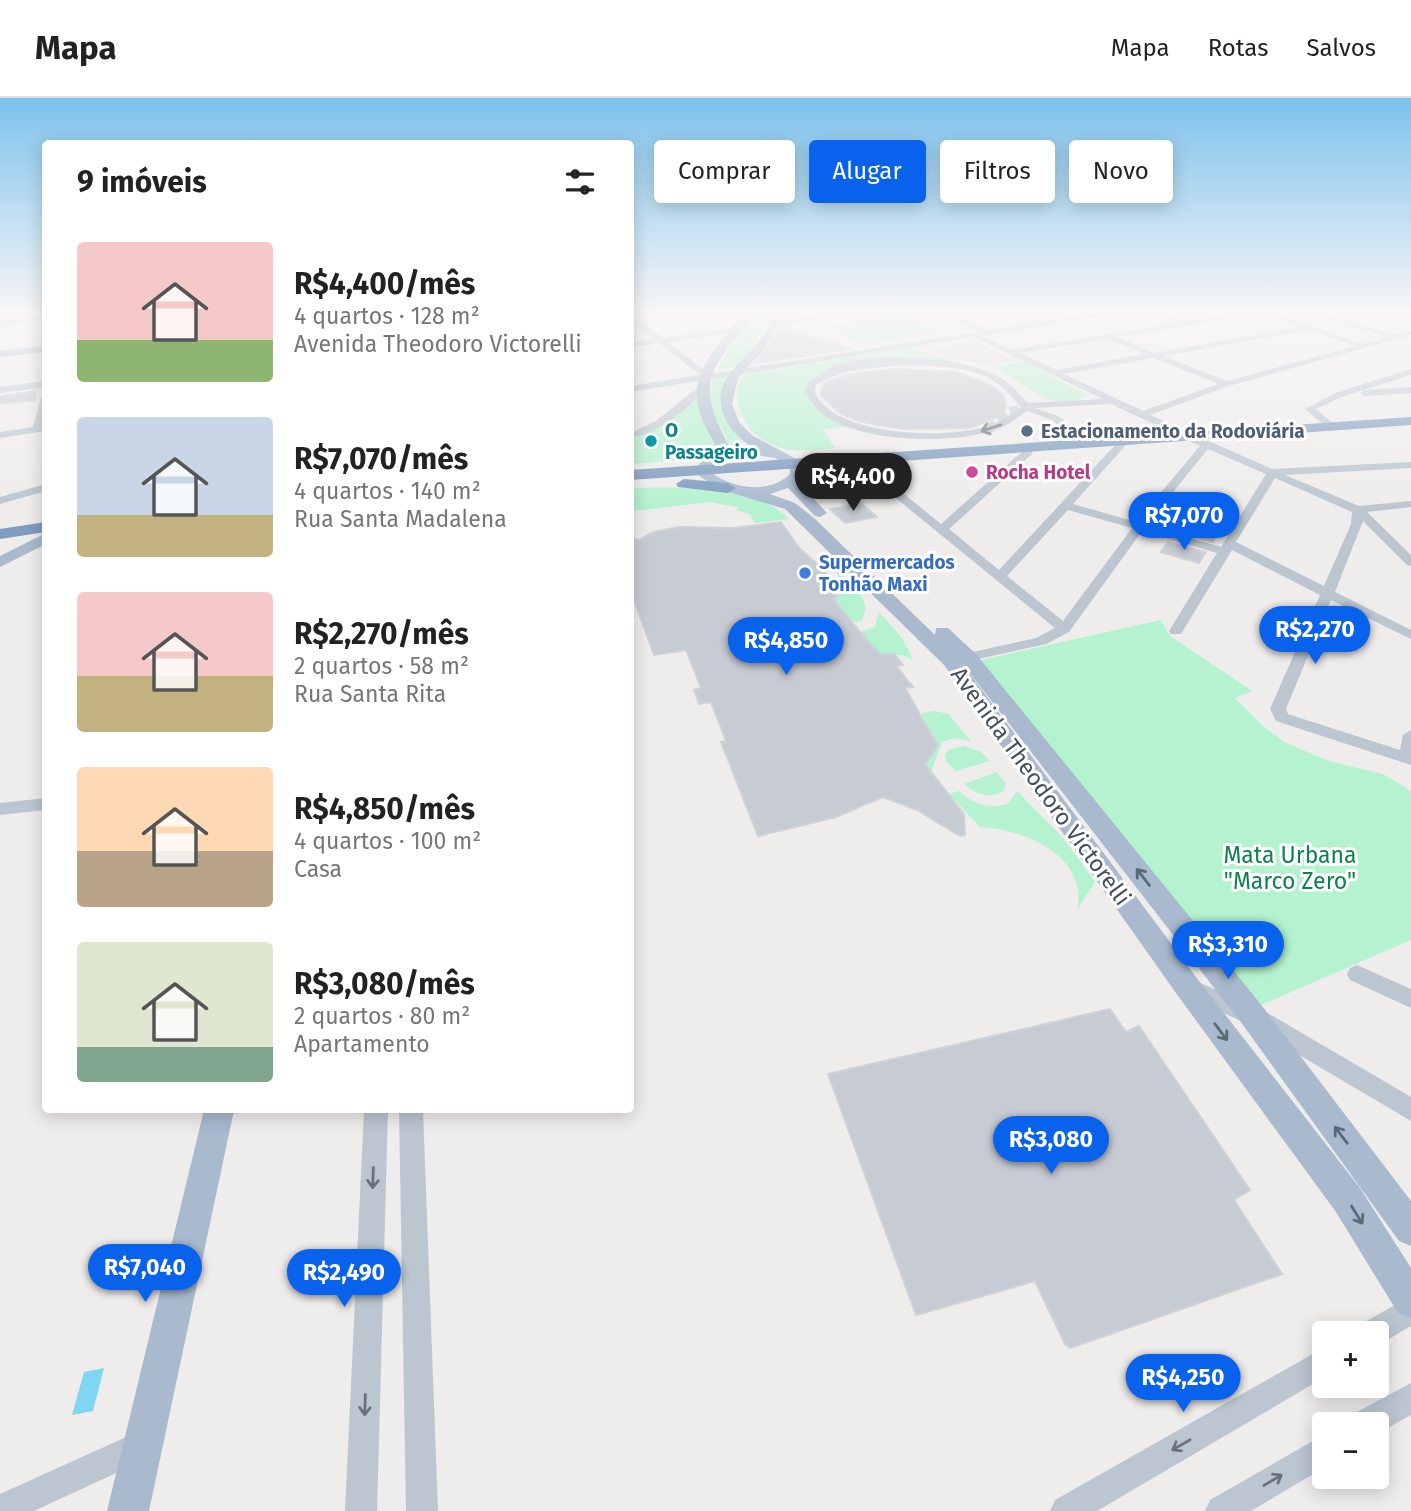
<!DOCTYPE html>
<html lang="pt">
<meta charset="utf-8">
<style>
body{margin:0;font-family:"Fira Sans",sans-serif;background:#f2f2f2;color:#222;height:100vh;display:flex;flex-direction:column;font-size:26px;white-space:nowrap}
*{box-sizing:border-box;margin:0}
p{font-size:23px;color:#767676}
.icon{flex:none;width:38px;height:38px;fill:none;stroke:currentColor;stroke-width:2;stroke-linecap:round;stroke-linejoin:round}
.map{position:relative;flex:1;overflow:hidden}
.panel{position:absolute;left:42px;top:42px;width:592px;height:973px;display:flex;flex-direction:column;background:#fff;border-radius:7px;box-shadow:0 4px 18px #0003}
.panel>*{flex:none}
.top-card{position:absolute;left:654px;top:42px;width:651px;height:63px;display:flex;gap:14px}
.fabs{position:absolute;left:1312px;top:1223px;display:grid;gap:14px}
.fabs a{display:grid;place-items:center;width:77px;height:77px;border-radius:7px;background:#fff;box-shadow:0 4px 18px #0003;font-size:35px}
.price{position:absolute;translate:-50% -60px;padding:0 16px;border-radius:24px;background:#0962ec;color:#fff;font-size:23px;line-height:46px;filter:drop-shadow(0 2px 4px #0008)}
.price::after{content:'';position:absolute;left:50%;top:42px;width:21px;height:16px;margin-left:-10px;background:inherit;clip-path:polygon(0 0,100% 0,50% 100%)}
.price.active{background:#222;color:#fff}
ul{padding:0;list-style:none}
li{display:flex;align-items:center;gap:21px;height:175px;padding:0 35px}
li span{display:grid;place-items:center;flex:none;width:196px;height:140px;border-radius:7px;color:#555}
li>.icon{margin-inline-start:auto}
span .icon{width:84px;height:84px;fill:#fffc;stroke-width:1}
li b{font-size:30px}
h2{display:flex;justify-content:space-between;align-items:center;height:84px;padding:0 35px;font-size:30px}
.chip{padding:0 24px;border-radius:7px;background:#fff;box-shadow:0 4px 18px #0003;font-size:24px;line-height:63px}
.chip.active{background:#0962ec;color:#fff}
header{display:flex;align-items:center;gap:42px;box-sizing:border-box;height:98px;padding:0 35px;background:#fff;border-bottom:2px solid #e0e0e0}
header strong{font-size:33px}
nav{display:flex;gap:38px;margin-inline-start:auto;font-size:24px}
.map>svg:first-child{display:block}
.education{fill:#e0ddde}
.green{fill:#b5f2cf}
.water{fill:#7ed6f3}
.building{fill:#c7cbd3;stroke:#cfd2d9;stroke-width:2}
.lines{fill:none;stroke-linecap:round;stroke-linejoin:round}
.minor-tunnel-far1{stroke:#cdcdcf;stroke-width:9;stroke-dasharray:9 4.5;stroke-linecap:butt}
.minor-tunnel{stroke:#cdcdcf;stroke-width:10;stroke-dasharray:10 5;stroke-linecap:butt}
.minor{fill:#bbc6d0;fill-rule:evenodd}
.major{fill:#a9bace;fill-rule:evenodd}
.highway{fill:#7f9cc0;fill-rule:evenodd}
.oneway{stroke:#67737e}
.oneway2{stroke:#5c6a78}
.service-dot{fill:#5c6f8a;stroke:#fff;stroke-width:2.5}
.culture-dot{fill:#0f9aa8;stroke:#fff;stroke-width:2.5}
.hotel-dot{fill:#d1479c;stroke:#fff;stroke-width:2.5}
.shop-dot{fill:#3f7fe0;stroke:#fff;stroke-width:2.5}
.labels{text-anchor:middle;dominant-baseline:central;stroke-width:6;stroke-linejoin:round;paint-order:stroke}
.far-culture-label{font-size:19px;font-weight:bold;fill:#0d838f;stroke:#fff;text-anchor:start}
.far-service-label{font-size:19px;font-weight:bold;fill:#4e5e75;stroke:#fff;text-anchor:start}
.far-hotel-label{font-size:19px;font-weight:bold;fill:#b23c85;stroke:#fff;text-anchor:start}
.far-shop-label{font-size:19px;font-weight:bold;fill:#366cbe;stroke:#fff;text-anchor:start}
.street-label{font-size:23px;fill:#434f5b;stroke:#fff}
.park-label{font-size:23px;fill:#0e824d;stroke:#fff}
</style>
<header>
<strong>Mapa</strong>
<nav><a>Mapa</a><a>Rotas</a><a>Salvos</a></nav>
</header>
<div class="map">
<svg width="1411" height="1413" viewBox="0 0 1411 1413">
<rect width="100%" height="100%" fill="#efecec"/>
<path class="education" d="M976 243 1017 263 989 268 946 258 930 250Z"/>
<path class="green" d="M904 217 938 234 861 246 829 228Z
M755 224 766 226C757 239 743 280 718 270L746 225Z
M909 250 985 272 1004 281 986 275 891 260 814 282 811 299 848 329 823 331 835 350C819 351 801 354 785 351 752 344 730 313 740 281L747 276Z
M1024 264 1088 297C1051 319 1024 283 993 269Z
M728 278C717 307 724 323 743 345L730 348 708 305 713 281Z
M696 301 716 347 712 354 685 362 630 366V343L682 313Z
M630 390C674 389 757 387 789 421L755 425 750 416 736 412 739 410 711 404 633 413 630 412Z
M836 472C849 485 874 501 862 522L853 525 833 500 843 491Z
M879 514 903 541 913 562 902 557 881 556 860 534 875 529Z
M1161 522 1170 538 1252 593 1235 600 1264 629 1286 645 1329 663 1383 676 1411 693V842L1256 909 977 563Z
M935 613 948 616 971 643 953 640 942 644 931 674 925 665 938 648 921 615Z
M964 648 981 654 990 663 956 673 946 663 945 656 950 651Z
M997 674 1006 686 1004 693C990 702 976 696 964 686Z
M959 693C972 706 989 711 1008 706L1017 693 1064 741 1095 784 1077 812C1089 758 1024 731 980 729L949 696Z"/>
<path class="water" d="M104 1270 93 1313 72 1317 84 1274Z"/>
<path class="building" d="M780 230 783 229 851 251 755 265Z
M892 271 958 274 994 289 1004 298 1006 308 1001 317 971 330 903 331 858 323 840 315 820 297 824 285 845 277Z
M37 293 35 302 0 306V298Z
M861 405 877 419 845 425 830 411Z
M781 424 800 451 823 471 828 478V489L837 499 833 500 860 534 880 556H894L903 567 896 568 913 589 905 590 938 648 925 666 964 716 965 737 960 738 917 712 883 699 836 719 758 738 721 644 726 643 711 604 699 606 694 592 701 590 686 552 654 557 630 491V440L639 442 653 434 679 429 734 430Z
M1203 427 1214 429 1211 434 1217 435 1213 444 1183 435 1187 430 1200 431Z
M1168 444 1206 454 1199 465 1161 454Z
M1110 911 1126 934 1139 928 1250 1092 1234 1102 1282 1176 1070 1250 1065 1246 1035 1183 916 1217 828 976Z"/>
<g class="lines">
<path class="minor-tunnel-far1" d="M1010 314 1027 309"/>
<path class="minor-tunnel" d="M987 332 1014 312"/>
<path class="minor" d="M850 213H872L781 227 742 219 746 217 781 223Z
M938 213H948L988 232 1108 213H1127L983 238 1012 252 1178 225 1149 213H1160L1187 223 1266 213 1363 246 1387 239 1304 213H1316L1394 237 1411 233V237L1229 288 1150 317 1272 371 1411 364V370L1285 377 1359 408 1411 403V409L1367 414 1411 457V468L1407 467 1363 423 1335 494 1411 532V541L1331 502 1286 611 1288 616 1297 619 1400 652 1403 637 1411 632V667L1276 623 1270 611 1320 497 1232 452 1181 536H1171L1169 533 1217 455 1142 433 1069 534 1046 546 955 566 950 565V559L1036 540 1055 530 859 370V366H867L941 426 1024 352H1032V356L949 431 999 472 1117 345 1126 347 1073 406 1136 424 1200 348 1111 306 1035 310 1058 318 1082 337V341L1072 348 1067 345 1072 339 1052 322 1027 313C1017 320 1007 328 995 332 952 347 852 345 818 312 813 307 809 300 805 294L809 283C817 279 824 273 832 269 871 251 964 259 1001 280 1012 286 1019 297 1028 305L1103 301 973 239 630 294V288L700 277 659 245 630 249V245L654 241 630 222V216L663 240 738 230 735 234 668 244 709 276 979 234ZM1260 216 1299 229 1155 255 1117 239ZM1308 232 1355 248 1227 283 1164 258ZM1107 241 1145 256 1056 272 1020 255ZM1154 260 1218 286 1143 313 1064 276ZM892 268C925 268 968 265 997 285 1006 291 1013 301 1021 309 1010 316 1000 324 988 328 949 341 855 338 824 307 820 304 817 298 815 294L816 286 844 274ZM1208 351 1266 376 1221 449 1146 427ZM1275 380 1352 414 1351 426 1324 488 1236 444ZM1068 412 1132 430 1063 523 1007 478Z
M1402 213H1411V217L1402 215Z
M46 218V222L0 227V223Z
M1411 271V277L1344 298 1316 311 1335 327V331H1329L1305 311 1338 294Z
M46 283V289L0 295V289Z
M698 289 705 291C685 314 660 333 630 341V335L656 323Z
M1411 289V295L1365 298 1360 295 1365 292Z
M46 297 43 328 46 327V333L0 340V334L33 329 41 300Z
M46 386V393L0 406V399Z
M46 700V712L0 717V705Z
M1357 867 1411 891V910L1350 882 1347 876 1350 870Z
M1191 881 1261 911 1411 999V1023L1245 925 1183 896 1180 890 1183 884Z
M364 1012H388L377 1413H345Z
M399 1012H423L438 1413H406Z
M1411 1198V1228L1377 1248V1236H1357L1361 1226Z
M1325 1249V1279L1097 1413H1050L1055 1402Z
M1411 1285V1317L1377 1336V1326H1351L1355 1315Z
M144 1331 155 1335 159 1346 155 1357 34 1413H0V1396Z
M1325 1336V1369L1251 1413H1205L1210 1402Z"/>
<path class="major" d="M746 213H756C712 271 692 281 730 350L750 348C725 331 709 301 731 274 736 267 744 261 750 254 761 242 770 228 778 213H788L760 256 738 280 732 306 739 324 753 338 802 364 804 377 798 384 827 415 820 419 815 418 788 390 770 396 795 405 814 420 935 537 936 530H948L976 556 1263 909 1411 1103V1148L1399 1143 1243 927 959 561 1196 879 1360 1090 1411 1170V1220L1398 1215 1336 1114 1176 895 944 567 785 411 722 392 699 378 697 369 707 357 718 352C710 336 699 321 697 302 692 271 727 236 746 213ZM748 356 775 360 790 369V376C769 396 736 391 713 376L711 369 727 358Z
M46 248V254L0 259V253Z
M46 435V446L0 469V458Z
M204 1012H234L149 1413H107Z"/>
<path class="highway" d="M1411 319V327L630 382V372Z
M684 381 728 385 736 390 728 395 678 389 676 386Z
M46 424V434L0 441V431Z"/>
</g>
<defs><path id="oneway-shaft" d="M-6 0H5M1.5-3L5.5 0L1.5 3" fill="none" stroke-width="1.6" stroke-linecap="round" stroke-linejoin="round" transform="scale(1.75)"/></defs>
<g class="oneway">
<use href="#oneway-shaft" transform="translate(991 330) rotate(162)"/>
<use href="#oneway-shaft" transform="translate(373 1080) rotate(92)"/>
<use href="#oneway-shaft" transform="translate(365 1307) rotate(92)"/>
<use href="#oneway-shaft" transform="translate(1181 1347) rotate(150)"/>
<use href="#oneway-shaft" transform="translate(1273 1382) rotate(-31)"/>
</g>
<g class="oneway2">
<use href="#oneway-shaft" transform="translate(1143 779) rotate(-128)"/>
<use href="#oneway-shaft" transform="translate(1221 934) rotate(53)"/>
<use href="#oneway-shaft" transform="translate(1341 1037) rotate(-127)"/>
<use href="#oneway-shaft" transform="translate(1357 1117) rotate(58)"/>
</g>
<linearGradient id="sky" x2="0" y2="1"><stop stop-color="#7dc2ec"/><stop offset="0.52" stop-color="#f8f6f6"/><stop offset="1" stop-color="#f8f6f6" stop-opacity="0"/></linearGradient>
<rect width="1411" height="411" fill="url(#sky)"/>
<circle class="service-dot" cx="1027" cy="333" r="7"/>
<circle class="culture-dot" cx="651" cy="343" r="7"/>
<circle class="hotel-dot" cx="972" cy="374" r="7"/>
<circle class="shop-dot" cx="805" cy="475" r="7"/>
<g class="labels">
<g class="far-culture-label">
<text x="665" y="332">O<tspan x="665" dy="22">Passageiro</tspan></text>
</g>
<g class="far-service-label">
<text x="1041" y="333">Estacionamento da Rodoviária</text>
</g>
<g class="far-hotel-label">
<text x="986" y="374">Rocha Hotel</text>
</g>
<g class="far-shop-label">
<text x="819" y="464">Supermercados<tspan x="819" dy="22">Tonhão Maxi</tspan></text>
</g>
<g class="street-label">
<text transform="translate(1041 688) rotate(54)">Avenida Theodoro Victorelli</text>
</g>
<g class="park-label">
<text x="1290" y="757">Mata Urbana<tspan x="1290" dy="26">"Marco Zero"</tspan></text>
</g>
</g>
</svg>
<div class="fabs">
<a>+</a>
<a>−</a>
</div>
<b class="price active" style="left:853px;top:415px">R$4,400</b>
<b class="price" style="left:1184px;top:454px">R$7,070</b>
<b class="price" style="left:1315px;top:568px">R$2,270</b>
<b class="price" style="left:786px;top:579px">R$4,850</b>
<b class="price" style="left:1228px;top:883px">R$3,310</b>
<b class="price" style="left:1051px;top:1078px">R$3,080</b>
<b class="price" style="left:145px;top:1206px">R$7,040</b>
<b class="price" style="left:344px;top:1211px">R$2,490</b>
<b class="price" style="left:1183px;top:1316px">R$4,250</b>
<div class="top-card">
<a class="chip">Comprar</a>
<a class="chip active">Alugar</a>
<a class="chip">Filtros</a>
<a class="chip">Novo</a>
</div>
<section class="panel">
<h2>9 imóveis<svg class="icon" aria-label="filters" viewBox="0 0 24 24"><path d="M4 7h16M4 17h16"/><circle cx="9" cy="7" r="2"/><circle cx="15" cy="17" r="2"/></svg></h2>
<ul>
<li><span style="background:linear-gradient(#f6c9c9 70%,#8fb573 0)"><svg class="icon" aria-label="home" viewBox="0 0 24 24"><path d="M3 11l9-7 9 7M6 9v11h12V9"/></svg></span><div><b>R$4,400/mês</b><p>4 quartos · 128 m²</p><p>Avenida Theodoro Victorelli</p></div></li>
<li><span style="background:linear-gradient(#c9d6e8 70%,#c2b280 0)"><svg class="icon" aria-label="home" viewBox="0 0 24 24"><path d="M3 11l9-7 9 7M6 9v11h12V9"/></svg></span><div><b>R$7,070/mês</b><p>4 quartos · 140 m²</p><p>Rua Santa Madalena</p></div></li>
<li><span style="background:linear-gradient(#f6c9c9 60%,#c2b280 0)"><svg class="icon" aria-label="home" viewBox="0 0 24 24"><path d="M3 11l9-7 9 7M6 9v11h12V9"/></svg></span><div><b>R$2,270/mês</b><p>2 quartos · 58 m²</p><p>Rua Santa Rita</p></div></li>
<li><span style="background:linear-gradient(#ffd9b3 60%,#b9a48a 0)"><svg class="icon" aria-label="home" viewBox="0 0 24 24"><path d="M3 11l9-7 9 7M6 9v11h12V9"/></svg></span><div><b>R$4,850/mês</b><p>4 quartos · 100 m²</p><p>Casa</p></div></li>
<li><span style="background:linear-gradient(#dfe7d0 75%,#7fa58c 0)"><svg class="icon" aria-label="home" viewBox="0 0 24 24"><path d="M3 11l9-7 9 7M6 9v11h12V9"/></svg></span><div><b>R$3,080/mês</b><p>2 quartos · 80 m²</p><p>Apartamento</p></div></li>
</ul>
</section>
</div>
